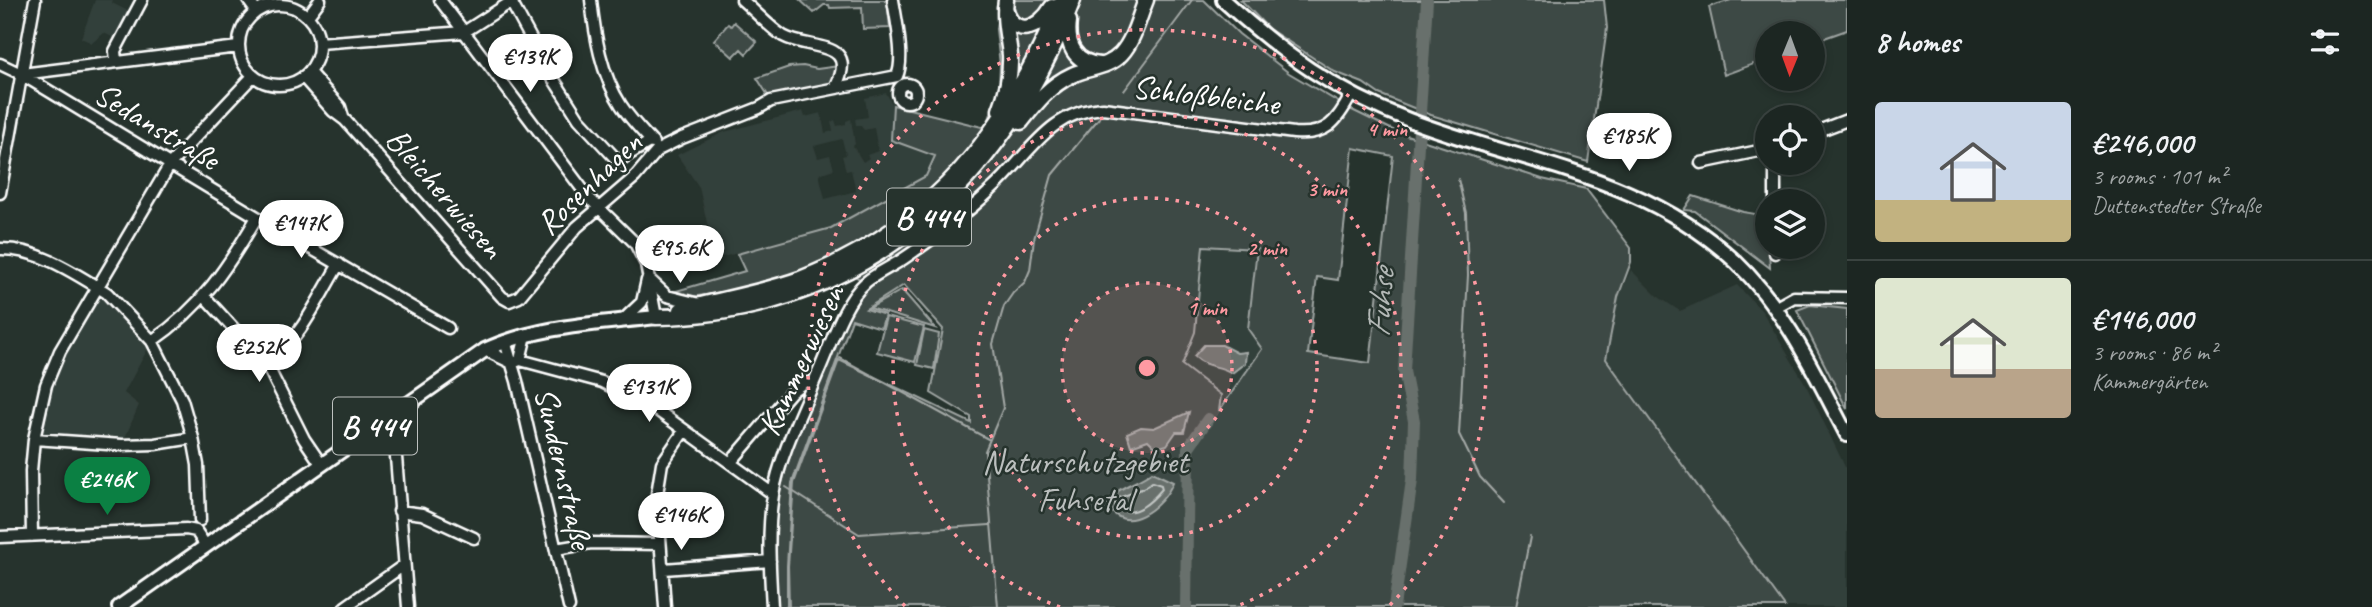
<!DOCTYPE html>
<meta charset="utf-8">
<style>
body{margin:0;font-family:Caveat,sans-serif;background:#252e2a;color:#f1f3f6;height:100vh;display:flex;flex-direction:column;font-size:26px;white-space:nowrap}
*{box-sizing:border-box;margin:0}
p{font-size:23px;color:#a0a5a5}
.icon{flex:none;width:38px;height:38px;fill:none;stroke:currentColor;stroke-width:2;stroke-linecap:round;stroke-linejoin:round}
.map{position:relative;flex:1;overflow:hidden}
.panel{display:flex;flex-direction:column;background:#1c2622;width:525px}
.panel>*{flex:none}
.needle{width:46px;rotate:181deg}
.tools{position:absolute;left:1755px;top:21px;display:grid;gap:14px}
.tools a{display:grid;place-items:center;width:70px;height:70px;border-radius:50%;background:#1c2622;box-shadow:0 4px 10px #0003,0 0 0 2px #3a4340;font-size:35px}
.price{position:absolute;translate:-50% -60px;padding:0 16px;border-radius:24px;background:#fff;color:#222;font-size:23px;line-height:46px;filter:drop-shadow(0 2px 4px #0008)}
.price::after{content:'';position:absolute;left:50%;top:42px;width:21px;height:16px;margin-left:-10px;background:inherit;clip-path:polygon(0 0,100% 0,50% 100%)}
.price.current{background:#0b8043;color:#fff}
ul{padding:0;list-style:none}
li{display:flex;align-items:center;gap:21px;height:175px;padding:0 28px}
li+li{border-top:2px solid #3a4340}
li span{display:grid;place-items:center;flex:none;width:196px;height:140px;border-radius:7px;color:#555}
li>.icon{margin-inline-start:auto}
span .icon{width:84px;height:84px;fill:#fffc;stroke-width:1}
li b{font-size:30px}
h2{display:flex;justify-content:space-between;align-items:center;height:84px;padding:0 28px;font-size:30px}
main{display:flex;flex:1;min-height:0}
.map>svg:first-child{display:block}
.built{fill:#333f3a;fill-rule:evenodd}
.green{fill:#3e4944;stroke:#9ea4a2;stroke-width:2;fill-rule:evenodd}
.water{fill:#67706c;stroke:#a4a9a7;stroke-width:2}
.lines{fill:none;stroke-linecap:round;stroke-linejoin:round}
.shore{stroke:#c2c6c4;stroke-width:2}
.stream{stroke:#a4a9a7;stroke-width:2}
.river{stroke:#67706c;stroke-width:12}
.minor-casing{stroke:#fff;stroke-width:15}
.major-casing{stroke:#fff;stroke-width:18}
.highway-casing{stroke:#fff;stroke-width:19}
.minor{stroke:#26332d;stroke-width:10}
.major{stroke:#26332d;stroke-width:12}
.highway{stroke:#26332d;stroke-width:14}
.ring{fill:none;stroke:#ff9aa2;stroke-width:3.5;stroke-dasharray:3.5 7}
.labels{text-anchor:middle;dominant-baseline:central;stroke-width:5;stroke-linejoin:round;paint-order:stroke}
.shield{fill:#26332d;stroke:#bec2c0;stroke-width:2}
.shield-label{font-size:32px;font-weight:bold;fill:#fff}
.street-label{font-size:33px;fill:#fff;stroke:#26332d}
.park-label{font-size:33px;fill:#bbbfbe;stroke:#26332d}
.water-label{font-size:35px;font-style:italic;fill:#b3b8b6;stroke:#26332d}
.centre{fill:#ff9aa2;stroke:#26332d;stroke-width:3.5}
.ring-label{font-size:21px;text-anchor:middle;font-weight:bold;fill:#ff9aa2;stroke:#26332d;stroke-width:5;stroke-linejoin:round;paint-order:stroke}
</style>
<main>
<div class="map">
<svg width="1847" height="607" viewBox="0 0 1847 607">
<rect width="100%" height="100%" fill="#26332d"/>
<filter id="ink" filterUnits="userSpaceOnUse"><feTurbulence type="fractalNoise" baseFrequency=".0143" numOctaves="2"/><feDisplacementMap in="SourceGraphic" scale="14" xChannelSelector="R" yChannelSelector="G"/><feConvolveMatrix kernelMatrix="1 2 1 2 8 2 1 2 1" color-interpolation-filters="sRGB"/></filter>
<g filter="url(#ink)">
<path class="built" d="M95 0H113L112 3 132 13 116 39 104 33 92 43 81 38Z
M886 93 893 105 891 140 935 156 926 176 831 228 715 259 699 187 677 155 724 132 803 111 805 117 821 113 825 133 833 131 831 122 835 120 837 126 846 124V121L851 119 855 144 853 146 863 162 869 158 867 155 878 151 874 128 864 130 860 125H856L855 119 868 117 865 98ZM842 139 846 155 842 156 846 171 851 170 856 191 825 199 819 174 834 169 830 155 818 158 814 146Z
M1203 245 1258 249 1249 328 1262 349 1218 413 1182 365 1195 332Z
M1631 270 1657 296 1680 311 1737 285 1762 311 1806 385 1847 471V607H1785L1606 359 1618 297Z
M97 287 152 341 124 393 139 405 122 445 34 439 46 385Z"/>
<path class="green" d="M800 0H887L890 28 863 29 862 7 830 8 829 5H824L814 13Z
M1000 0H1204L1239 34 1289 73 1352 110 1397 132 1542 179 1586 189 1631 248V262L1618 297 1606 359 1785 607H789L788 566 794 483 839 360 971 423V417L931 393 943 329 904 285 866 309 885 315 881 328 852 319 792 483 787 566V607H776C775 574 770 538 777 505 787 455 807 406 828 359 839 333 850 306 867 283L831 263 765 288 681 298 676 291 745 271 737 254 831 228 926 176 935 156 891 140 893 105 986 128 999 90 1000 65 996 29ZM1353 148 1393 156 1370 363 1308 354 1317 277 1338 280ZM1203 246 1257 249 1248 329 1262 349 1219 411 1221 395 1182 365 1195 332Z
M1241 0H1604L1607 28 1588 162 1431 115 1379 94 1363 83 1335 72 1269 29Z
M1731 0H1847V30L1813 42V33H1768L1767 59 1724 75 1709 7Z
M734 22 757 42 746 54 741 49 733 57 714 40 728 24 731 26Z
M803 66 817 69 839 66 834 84 769 97 757 78 789 67Z
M1693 196 1743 212 1767 216 1770 268 1695 211 1684 210Z
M902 290 935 328 870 308Z
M1810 305 1847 309V409L1797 310Z
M886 317 924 327 915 362 877 352Z
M924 330 939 334 934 369 917 365Z"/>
<path class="water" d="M1204 345H1222L1237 353 1246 352 1245 363 1232 373C1217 364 1208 369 1194 356Z
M1189 412 1184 432H1176L1167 445 1156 448 1148 440 1131 446 1127 433 1141 427 1154 428Z
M1152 472 1173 482C1164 507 1122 539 1107 503 1118 485 1135 485 1152 472Z"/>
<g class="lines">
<path class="shore" d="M1152 482 1161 485 1162 489C1151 502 1134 519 1116 508L1115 503 1119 498 1144 488Z"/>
<path class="stream" d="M1124 91 1192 0
M1458 179 1466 213 1468 275 1459 434 1480 477 1504 503
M840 358 988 439
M786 487 859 534 990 525
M998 607 985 451 1003 408 993 344 1004 306 1013 293 1025 282 1030 270 1034 239 1052 175 1099 118
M1516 607 1530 537"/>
<path class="river" d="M1186 607 1188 448 1208 419
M1394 607 1412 480 1414 421 1404 371 1427 0"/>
<defs>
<path id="minor" d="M248 0 256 11
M440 0 589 198 635 243 646 264 656 317
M510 0 549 72 579 119 618 161 651 141
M591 0C595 36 601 74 621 105 630 119 642 131 653 143
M742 0C755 11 769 27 783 36 810 51 859 39 836 86
M893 0C896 19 905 59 897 76
M239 45a40 40 0 1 1 80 0a40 40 0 1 1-80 0Z
M308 16 320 0
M319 43 464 32 514 0
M116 61 115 51 142 0
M0 64 21 74 257 217 448 328
M309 72 340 107 343 117
M22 74 238 47
M303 77 333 111 345 120 502 297 509 301 519 297 577 227 635 177 658 150 682 138 759 108 771 101 897 76
M898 93a9 9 0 1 1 18 0a9 9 0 1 1-18 0Z
M1813 133 1847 120
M1701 163 1768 149
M1775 163V201
M0 193 35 0
M0 249C38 248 76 274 107 293L152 341 182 400 193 438 198 465 200 520
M1775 253V247
M651 281 667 296 699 304
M205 297 267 365 304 439 321 464
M1776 307 1794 297 1847 298
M622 321 642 302 647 280
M152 341C201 308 228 267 257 217
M505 341 517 381 569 607
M485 350 512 363
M520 360 526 335
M512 363 520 360 602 382 654 408 773 494
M267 365C300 340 318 299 339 264
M387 417 394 432 408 607
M34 439 122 445 155 444 193 438
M731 462 791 392 804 382
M399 511 422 514 474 538
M32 536 31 471 34 439 46 385 60 351 171 163 253 76
M0 537 186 529 196 531 206 546
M556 549 591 543 660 544
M664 569 770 561
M345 607 404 565
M665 607 657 494 662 463 684 431
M772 607C770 570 767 532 773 495 779 457 802 411 817 375 830 347 843 302 866 282 877 273 891 267 903 259 934 238 964 216 991 190 1029 156 1047 112 1103 108L1294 133C1326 136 1337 122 1351 95"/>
<path id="major" d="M1223 0C1283 54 1333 91 1409 120 1523 164 1642 174 1736 262 1786 310 1815 374 1847 435
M119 607 485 350C539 325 598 324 656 317"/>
<path id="highway" d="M1005 7C1012 39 1039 30 1052 7
M1069 21C1066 44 1074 63 1100 65
M1000 110C1007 92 1011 75 1010 55 1008 36 1003 20 1006 0
M1021 122C1036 103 1050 85 1072 75 1089 67 1108 68 1121 54 1134 40 1139 17 1146 0
M681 310C721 299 761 293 800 279 936 226 1007 131 1062 0
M656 317C861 315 1003 184 1073 0"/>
</defs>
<use href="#minor" class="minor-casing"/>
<use href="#major" class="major-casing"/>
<use href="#highway" class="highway-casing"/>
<use href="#minor" class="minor"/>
<use href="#major" class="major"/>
<use href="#highway" class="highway"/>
</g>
</g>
<circle cx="1147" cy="368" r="85" fill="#ff9aa2" fill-opacity=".12"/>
<g class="ring">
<circle cx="1147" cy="368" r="85"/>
<circle cx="1147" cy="368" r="170"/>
<path d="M1060 607A254 254 0 1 1 1234 607"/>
<path d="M905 606A339 339 0 1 1 1389 606"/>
</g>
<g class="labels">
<g class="shield">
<rect x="887" y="188.5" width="84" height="57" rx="5"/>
<rect x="333" y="397.5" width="84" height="57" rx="5"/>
</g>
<g class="shield-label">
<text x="929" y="217">B 444</text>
<text x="375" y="426">B 444</text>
</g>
<g class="street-label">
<text transform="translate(1206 95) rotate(7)">Schloßbleiche</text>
<text transform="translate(157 126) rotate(31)">Sedanstraße</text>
<text transform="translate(589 183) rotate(-44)">Rosenhagen</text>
<text transform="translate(445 193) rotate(49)">Bleicherwiesen</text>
<text transform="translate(801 360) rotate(-65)">Kammerwiesen</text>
<text transform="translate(564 468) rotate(77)">Sundernstraße</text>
</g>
<g class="park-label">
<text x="1085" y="462">Naturschutzgebiet<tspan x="1085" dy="38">Fuhsetal</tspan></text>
</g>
<g class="water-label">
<text transform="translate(1380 303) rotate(-86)">Fuhse</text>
</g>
</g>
<circle cx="1147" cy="368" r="10" class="centre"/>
<g class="ring-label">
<text x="1387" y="136">4 min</text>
<text x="1327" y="196">3 min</text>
<text x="1267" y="255">2 min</text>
<text x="1207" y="315">1 min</text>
</g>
</svg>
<div class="tools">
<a><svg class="needle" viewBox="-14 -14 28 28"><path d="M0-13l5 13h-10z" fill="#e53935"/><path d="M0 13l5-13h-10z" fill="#a0a5a5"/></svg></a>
<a><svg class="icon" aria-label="locate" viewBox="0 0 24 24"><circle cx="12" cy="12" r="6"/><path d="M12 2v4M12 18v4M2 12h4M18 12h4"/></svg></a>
<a><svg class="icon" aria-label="layers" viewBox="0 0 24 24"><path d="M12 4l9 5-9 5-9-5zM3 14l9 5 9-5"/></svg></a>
</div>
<b class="price" style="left:530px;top:94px">€139K</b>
<b class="price" style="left:1629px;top:173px">€185K</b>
<b class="price" style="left:301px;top:260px">€147K</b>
<b class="price" style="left:680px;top:285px">€95.6K</b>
<b class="price" style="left:259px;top:384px">€252K</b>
<b class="price" style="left:649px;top:424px">€131K</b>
<b class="price current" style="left:107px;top:517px">€246K</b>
<b class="price" style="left:681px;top:552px">€146K</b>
</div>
<section class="panel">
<h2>8 homes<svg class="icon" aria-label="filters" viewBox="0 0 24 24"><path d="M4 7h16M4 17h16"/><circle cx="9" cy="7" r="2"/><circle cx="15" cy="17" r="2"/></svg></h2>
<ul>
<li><span style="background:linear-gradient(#c9d6e8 70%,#c2b280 0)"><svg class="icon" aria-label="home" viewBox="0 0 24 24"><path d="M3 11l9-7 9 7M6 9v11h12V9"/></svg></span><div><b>€246,000</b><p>3 rooms · 101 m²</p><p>Duttenstedter Straße</p></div></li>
<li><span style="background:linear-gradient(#dfe7d0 65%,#b9a48a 0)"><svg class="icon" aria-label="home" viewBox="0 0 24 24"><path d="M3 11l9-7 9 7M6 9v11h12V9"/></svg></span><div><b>€146,000</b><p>3 rooms · 86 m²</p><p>Kammergärten</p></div></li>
</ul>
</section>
</main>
